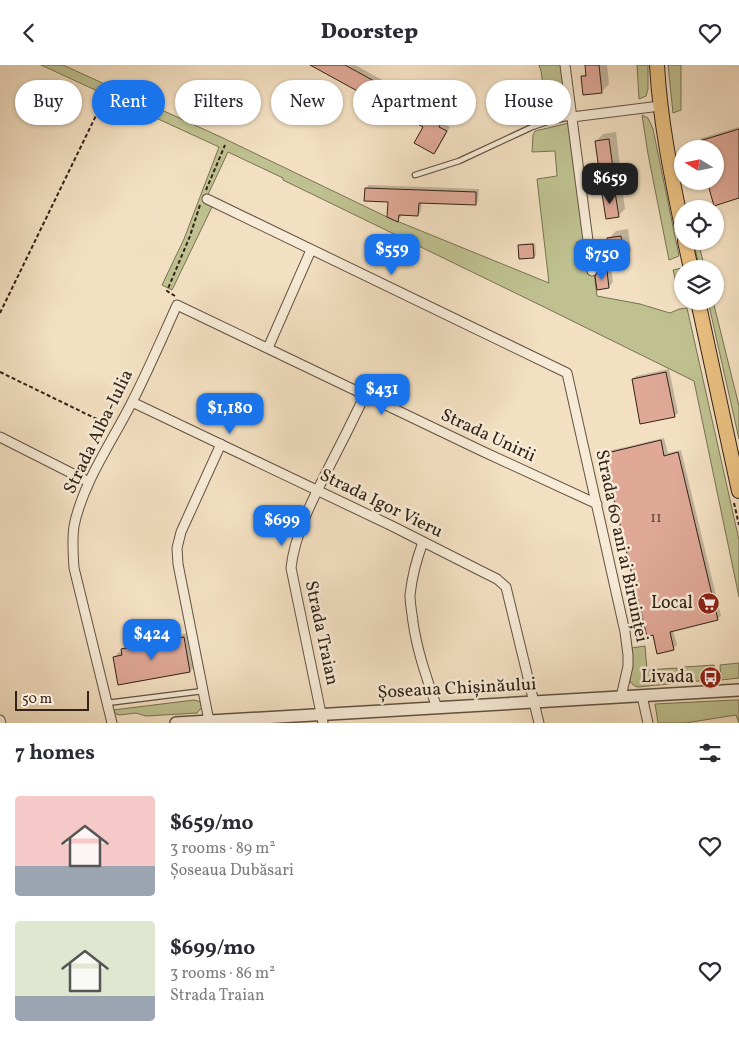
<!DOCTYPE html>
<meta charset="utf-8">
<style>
body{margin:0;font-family:Vollkorn,serif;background:#f7f7f7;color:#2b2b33;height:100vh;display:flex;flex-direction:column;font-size:19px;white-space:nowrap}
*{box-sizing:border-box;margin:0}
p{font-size:16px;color:#7c7c81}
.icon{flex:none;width:28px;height:28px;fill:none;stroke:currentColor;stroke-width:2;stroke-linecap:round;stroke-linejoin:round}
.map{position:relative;height:658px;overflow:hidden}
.details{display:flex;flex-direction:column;background:#fff;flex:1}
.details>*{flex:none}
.banner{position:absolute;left:15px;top:15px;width:710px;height:45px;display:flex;gap:10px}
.needle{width:32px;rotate:280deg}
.fabs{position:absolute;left:674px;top:75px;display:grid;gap:10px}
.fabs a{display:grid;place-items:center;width:50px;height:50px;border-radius:50%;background:#fff;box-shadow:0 1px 4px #0004;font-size:25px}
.scale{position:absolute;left:15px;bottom:12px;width:74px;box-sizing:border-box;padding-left:5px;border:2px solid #322217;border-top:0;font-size:14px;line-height:18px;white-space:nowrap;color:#322217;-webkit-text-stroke:4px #f7ebd7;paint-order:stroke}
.price{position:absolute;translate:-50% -42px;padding:0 11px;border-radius:10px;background:#1a73e8;color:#fff;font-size:16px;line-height:32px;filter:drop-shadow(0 1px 2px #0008)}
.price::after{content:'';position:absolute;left:50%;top:30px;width:15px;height:11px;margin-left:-8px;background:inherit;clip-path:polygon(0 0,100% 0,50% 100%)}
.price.on{background:#222;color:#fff}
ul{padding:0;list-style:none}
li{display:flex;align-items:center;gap:15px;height:125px;padding:0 15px}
li span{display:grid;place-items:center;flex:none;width:140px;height:100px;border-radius:5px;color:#555}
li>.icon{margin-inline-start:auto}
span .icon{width:60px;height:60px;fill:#fffc;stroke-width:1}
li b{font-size:21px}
h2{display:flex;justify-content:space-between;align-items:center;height:60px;padding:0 15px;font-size:21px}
.tag{padding:0 18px;border-radius:22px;background:#fff;box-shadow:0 1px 4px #0004;font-size:18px;line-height:45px}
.tag.on{background:#1a73e8;color:#fff}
header{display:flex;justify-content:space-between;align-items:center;height:65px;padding:0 15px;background:#fff;font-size:22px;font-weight:800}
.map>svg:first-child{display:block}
.green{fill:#bfc190;stroke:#787254}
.shadow{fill:#0003}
.building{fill:#dfa897;stroke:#322217}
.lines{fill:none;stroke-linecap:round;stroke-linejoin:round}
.service-casing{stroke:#625242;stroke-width:7}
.minor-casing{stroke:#625242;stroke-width:11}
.tertiary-casing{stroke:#625242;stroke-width:14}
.primary-casing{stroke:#322217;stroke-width:16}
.path{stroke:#322217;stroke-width:2;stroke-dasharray:4 2.5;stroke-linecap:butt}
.service{stroke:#f7ebd7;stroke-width:4.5}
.minor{stroke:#f7ebd7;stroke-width:9}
.tertiary{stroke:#f7ebd7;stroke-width:11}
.primary{stroke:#eac081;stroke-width:14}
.labels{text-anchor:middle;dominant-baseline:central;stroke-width:5;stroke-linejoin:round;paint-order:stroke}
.number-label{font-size:15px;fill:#5d4437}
.street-label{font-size:18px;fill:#322217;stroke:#f7ebd7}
.poi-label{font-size:18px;fill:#322217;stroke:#f7ebd7;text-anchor:end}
</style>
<header><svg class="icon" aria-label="back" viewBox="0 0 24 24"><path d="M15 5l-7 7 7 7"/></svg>Doorstep<svg class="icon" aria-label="heart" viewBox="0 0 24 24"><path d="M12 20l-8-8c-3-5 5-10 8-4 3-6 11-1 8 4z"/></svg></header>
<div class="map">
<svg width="739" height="658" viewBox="0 0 739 658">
<rect width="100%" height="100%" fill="#f3e0c2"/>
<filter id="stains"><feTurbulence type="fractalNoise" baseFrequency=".004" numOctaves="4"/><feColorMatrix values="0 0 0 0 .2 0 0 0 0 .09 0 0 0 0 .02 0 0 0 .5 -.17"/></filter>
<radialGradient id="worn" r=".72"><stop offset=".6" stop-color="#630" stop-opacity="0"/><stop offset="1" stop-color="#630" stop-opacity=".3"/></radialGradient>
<path class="green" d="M41 0H63L223 73 387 152 549 218 537 114 557 111 555 86 532 87 533 70 535 66 569 58 594 207 597 231 640 239 670 248 679 244 687 243 739 475V532L694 316 540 240 283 115V113L228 87 204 138 212 142 172 225 162 220 184 174 219 82Z
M539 0H561L568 43 547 47 541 6Z
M637 0H648V24L646 31 639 34Z
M668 0H681V45L673 48Z
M642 50 648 53 653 64 679 191 669 195 648 89Z
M693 176H698L705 204H700Z
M682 203V228L679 229 673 205Z
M708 236H713L739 341V374Z
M645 581 647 605 677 603 678 618 638 622 635 621 630 617 631 583Z
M739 598V613L721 615 720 600Z
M714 600 715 615 685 617 684 602Z
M194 635 202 637V642L197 648 146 651 136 648 120 650 116 649 113 645Z
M735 635H739V658L736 650 685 658H658L655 639Z"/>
<path class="shadow" d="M312 0H355L446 50 442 58 450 62 438 84 434 87 425 61Z
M586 0H607L609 19 602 26 584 29 582 12 587 7Z
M739 62V132L715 116V84L697 78 702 73Z
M616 67 620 102 613 109 596 76 603 69Z
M369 120 479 124 478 136 475 139 422 137 421 146 418 150 401 149V152L398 155 389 136 366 123Z
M622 121 625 144 618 151 603 130 611 122Z
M628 164 631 186 624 193 612 195 609 173 616 166Z
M581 175H584L586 193 584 195 581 196 579 178Z
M535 178 536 190 534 192 520 181 522 179Z
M611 201 613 217 609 222 599 208 604 202Z
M669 304 678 348 674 351 633 314 636 311Z
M664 373 668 388 681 385 721 551 717 554 673 565 677 580 673 584 604 389 608 386Z
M189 568 195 602 190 606 114 592 119 587H123L122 584 127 579Z"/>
<path class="building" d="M310 0H345L443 54 439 62 447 66 434 89 414 78 423 62Z
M585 0H599L602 28 583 30 581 11H586Z
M739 64V133L714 141 707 116H715V84H698L696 77Z
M609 74 614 110 600 112 595 76Z
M365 123 476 127V140L419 138 418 151 399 150 398 157 387 152 388 137 364 136Z
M615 127 619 152 606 154 602 129Z
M621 171 624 195 611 197 607 173Z
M582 176 584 197H580L577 177Z
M533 179 534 193 519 194 518 180Z
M607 206 609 223 597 225 595 211 598 207Z
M666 307 675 352 640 359 632 314Z
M661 375 664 391 678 387 718 555 670 567 674 585 657 589 653 570 647 572 603 389Z
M184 572 190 607 118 620 113 592 122 590 121 584Z"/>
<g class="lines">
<defs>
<path id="service" d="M415 110 459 96 532 62 550 56 572 52
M107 638 203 626"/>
<path id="minor" d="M565 0 592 206
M572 52 660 41
M207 134 567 308 625 567 628 590V601L621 632
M268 283 311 185
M132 337 392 461 481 506 497 514 506 522 539 658
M0 372 89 417
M423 477C417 493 412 512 410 530 410 539 412 548 413 557 417 586 427 614 437 643
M642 631 648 658
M0 655 1 658
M209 656 178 499 177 483 181 467 221 379
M112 658 74 503C73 489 72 475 74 461 83 417 112 377 132 337 148 306 162 273 177 240L484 387 597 439
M323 658 291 503C295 468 312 436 327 406 340 381 353 355 365 330"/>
<path id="tertiary" d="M176 658 739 625"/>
<path id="primary" d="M657 0C660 55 671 109 682 162
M685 176 691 204
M698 236 739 426"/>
</defs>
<use href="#service" class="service-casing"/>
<use href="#minor" class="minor-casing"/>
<use href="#tertiary" class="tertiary-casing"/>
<use href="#primary" class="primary-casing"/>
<path class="path" d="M206 125 225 80
M175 231 167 226 190 171 200 140
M0 248 105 32
M0 307 109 360
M734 438 739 460"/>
<use href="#service" class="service"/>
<use href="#minor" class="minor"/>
<use href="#tertiary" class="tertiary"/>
<use href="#primary" class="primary"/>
</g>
<defs>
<symbol id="supermarket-disc" viewBox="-11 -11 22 22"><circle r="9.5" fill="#8f2418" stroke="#f7ebd7"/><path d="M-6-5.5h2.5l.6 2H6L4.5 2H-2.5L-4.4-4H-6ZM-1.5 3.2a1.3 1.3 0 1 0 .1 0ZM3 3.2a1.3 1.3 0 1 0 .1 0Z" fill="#fff"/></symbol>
<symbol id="bus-disc" viewBox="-11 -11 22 22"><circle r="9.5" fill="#8f2418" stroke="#f7ebd7"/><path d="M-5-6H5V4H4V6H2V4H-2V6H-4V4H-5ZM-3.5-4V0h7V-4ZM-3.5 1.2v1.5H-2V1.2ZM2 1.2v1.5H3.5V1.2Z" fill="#fff"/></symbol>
</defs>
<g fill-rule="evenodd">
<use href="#supermarket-disc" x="696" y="526" width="25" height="25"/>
<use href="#bus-disc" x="698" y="600" width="25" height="25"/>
</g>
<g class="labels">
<g class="number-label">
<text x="656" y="453">11</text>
</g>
<g class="street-label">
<text transform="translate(99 367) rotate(-64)">Strada Alba-Iulia</text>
<text transform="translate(488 371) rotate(25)">Strada Unirii</text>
<text transform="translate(381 439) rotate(26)">Strada Igor Vieru</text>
<text transform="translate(621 481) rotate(78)">Strada 60 ani ai Biruinței</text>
<text transform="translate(321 568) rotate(78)">Strada Traian</text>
<text transform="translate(457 624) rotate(-3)">Șoseaua Chișinăului</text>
</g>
<g class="poi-label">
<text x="693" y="538">Local</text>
<text x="694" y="612">Livada</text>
</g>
</g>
<rect width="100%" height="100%" filter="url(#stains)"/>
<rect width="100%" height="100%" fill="url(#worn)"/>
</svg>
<div class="fabs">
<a><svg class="needle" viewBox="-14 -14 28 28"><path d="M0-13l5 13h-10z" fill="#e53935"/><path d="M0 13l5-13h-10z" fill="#7c7c81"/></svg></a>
<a><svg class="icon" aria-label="locate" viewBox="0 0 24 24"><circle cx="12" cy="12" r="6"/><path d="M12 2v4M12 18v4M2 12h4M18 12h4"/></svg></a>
<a><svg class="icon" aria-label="layers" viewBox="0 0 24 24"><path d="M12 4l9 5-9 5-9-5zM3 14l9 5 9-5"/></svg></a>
</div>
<div class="scale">50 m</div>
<b class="price on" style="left:610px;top:140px">$659</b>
<b class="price" style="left:392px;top:211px">$559</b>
<b class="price" style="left:602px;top:216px">$750</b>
<b class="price" style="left:382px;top:351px">$431</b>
<b class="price" style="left:230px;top:370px">$1,180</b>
<b class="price" style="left:282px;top:482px">$699</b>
<b class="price" style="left:152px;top:596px">$424</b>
<div class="banner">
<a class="tag">Buy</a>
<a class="tag on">Rent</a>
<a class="tag">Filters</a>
<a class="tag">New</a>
<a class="tag">Apartment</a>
<a class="tag">House</a>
</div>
</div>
<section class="details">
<h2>7 homes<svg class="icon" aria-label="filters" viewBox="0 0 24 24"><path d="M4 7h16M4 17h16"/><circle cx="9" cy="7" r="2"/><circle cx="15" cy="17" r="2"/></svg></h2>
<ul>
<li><span style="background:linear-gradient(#f6c9c9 70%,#9aa5b1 0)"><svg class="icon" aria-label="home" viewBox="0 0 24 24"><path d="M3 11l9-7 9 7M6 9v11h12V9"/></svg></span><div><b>$659/mo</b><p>3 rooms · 89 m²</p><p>Șoseaua Dubăsari</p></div><svg class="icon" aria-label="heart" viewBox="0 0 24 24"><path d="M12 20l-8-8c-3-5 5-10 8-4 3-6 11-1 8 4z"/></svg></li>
<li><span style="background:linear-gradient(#dfe7d0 75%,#9aa5b1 0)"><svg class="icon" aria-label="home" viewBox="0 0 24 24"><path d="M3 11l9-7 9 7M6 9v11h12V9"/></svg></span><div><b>$699/mo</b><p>3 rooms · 86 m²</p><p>Strada Traian</p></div><svg class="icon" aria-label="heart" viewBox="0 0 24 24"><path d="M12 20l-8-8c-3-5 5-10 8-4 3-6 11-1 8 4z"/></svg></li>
</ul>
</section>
